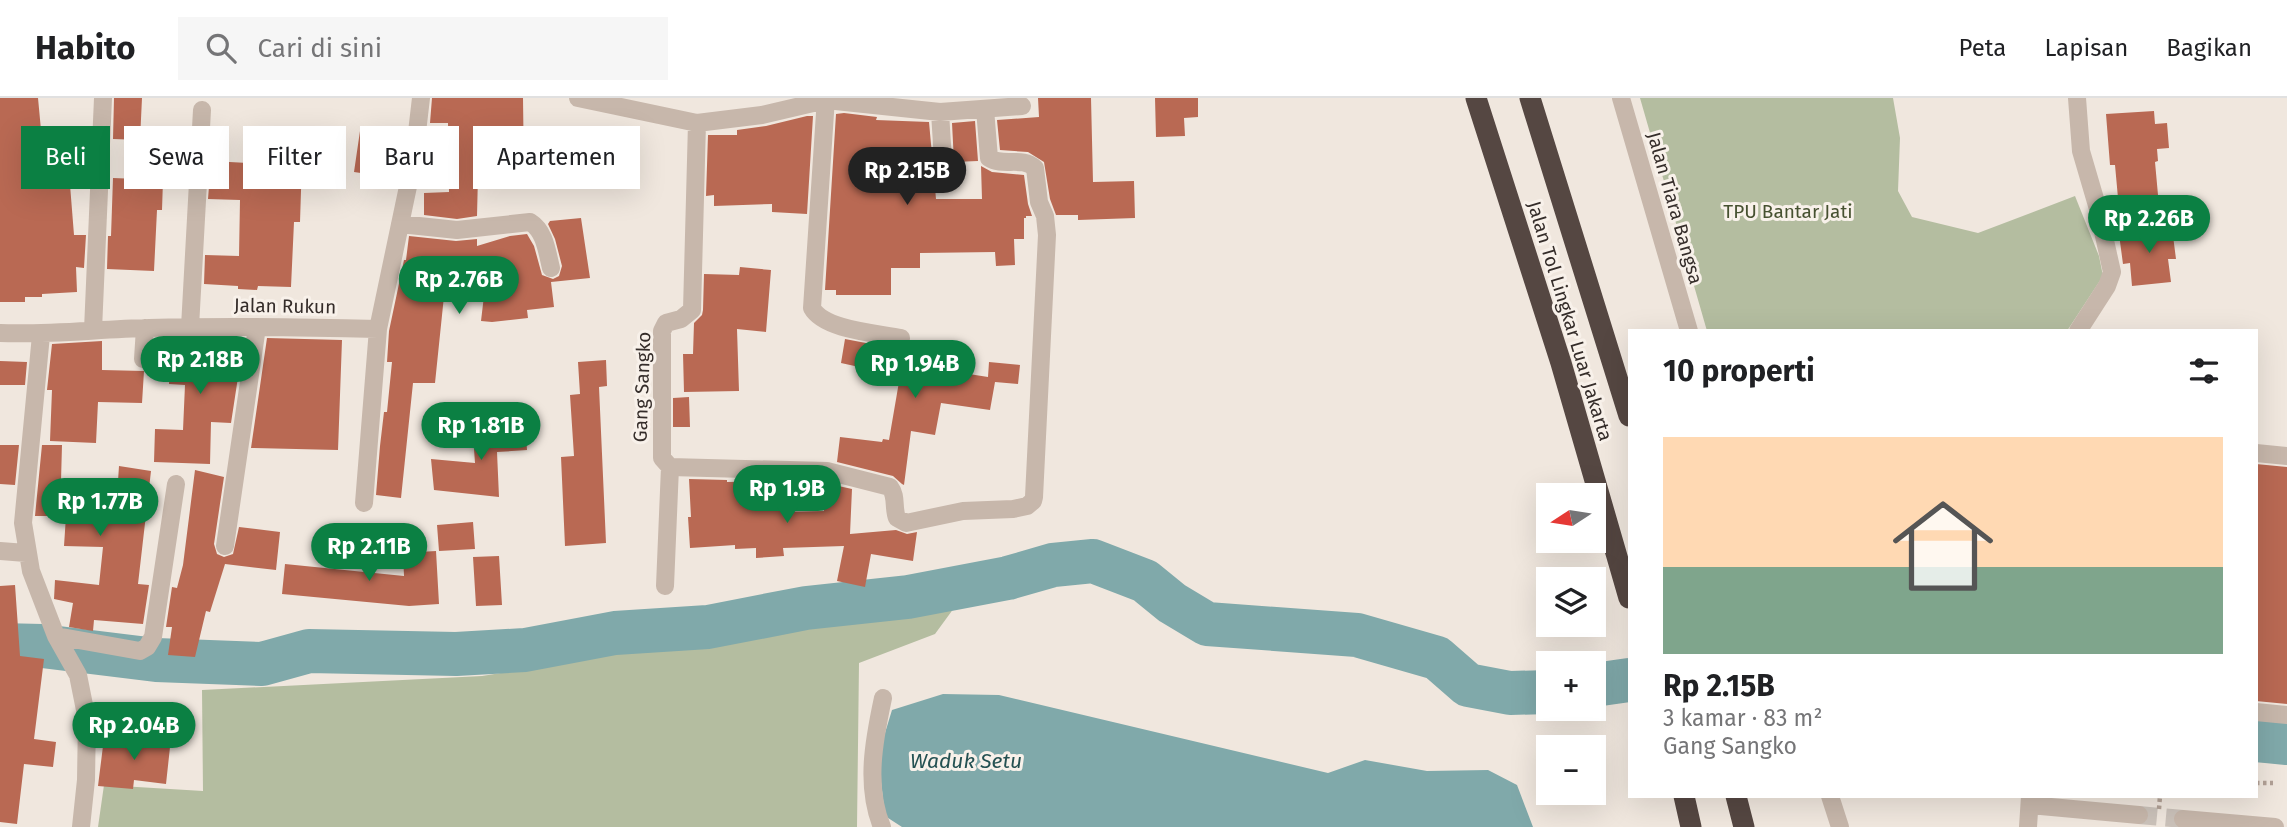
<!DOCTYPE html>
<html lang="id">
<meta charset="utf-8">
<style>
body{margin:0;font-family:"Fira Sans",sans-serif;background:#f6f6f6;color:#202124;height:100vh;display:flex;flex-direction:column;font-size:26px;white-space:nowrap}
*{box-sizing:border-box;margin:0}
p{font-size:23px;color:#757577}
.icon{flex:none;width:38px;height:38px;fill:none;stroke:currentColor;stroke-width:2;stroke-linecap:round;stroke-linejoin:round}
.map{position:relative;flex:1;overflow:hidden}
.panel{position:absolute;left:1628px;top:231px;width:630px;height:469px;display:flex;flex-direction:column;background:#fff;border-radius:0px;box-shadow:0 7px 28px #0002}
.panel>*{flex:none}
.banner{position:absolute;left:21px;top:28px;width:665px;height:63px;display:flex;gap:14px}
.needle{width:46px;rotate:258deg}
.controls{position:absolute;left:1536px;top:385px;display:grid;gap:14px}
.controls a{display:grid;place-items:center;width:70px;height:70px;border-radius:0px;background:#fff;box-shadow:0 7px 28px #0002;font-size:35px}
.price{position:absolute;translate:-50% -60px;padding:0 16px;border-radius:24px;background:#0b8043;color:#fff;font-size:23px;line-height:46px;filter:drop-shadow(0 2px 4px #0008)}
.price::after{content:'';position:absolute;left:50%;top:42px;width:21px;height:16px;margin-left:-10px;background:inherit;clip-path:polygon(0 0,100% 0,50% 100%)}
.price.on{background:#222;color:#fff}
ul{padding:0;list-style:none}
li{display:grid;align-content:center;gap:14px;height:371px;padding:0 35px}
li+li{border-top:2px solid #e0e0e0}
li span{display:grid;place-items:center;height:217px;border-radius:0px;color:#555}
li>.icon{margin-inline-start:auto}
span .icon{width:126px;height:126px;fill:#fffc;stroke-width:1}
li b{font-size:30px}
h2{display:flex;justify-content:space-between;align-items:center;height:84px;padding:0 35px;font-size:30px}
.tag{padding:0 24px;border-radius:0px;background:#fff;box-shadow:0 7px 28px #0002;font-size:24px;line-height:63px}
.tag.on{background:#0b8043;color:#fff}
header{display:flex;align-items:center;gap:42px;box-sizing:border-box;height:98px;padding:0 35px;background:#fff;border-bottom:2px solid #e0e0e0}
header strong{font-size:33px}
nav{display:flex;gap:38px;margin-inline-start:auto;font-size:24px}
.search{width:490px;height:63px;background:#f6f6f6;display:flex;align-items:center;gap:18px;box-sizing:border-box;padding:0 24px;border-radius:0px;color:#757577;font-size:26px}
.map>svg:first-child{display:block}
.green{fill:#b4bda0}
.water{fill:#80a9aa}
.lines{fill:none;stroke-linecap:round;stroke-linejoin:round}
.river{stroke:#80a9aa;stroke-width:44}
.building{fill:#b96953}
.minor-tunnel{stroke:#cbc2ba;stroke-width:18;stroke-dasharray:18 9;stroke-linecap:butt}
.path{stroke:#b2a196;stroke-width:4.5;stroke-dasharray:3.5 3.5;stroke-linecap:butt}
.minor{stroke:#c7b7ab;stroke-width:18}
.highway{stroke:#554742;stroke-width:21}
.labels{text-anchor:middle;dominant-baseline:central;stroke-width:6;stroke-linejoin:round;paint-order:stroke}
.street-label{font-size:19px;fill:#352d2a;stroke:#f8f1ea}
.park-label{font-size:19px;fill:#465130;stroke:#f8f1ea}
.water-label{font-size:21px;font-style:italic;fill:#245152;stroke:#f8f1ea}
</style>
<header>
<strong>Habito</strong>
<div class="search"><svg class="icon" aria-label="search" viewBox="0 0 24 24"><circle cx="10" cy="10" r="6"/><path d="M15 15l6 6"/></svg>Cari di sini</div>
<nav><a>Peta</a><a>Lapisan</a><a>Bagikan</a></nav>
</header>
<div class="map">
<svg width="2287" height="729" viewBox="0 0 2287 729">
<rect width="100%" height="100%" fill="#f0e7de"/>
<path class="green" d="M1640 0H1893L1900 40 1898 93 1912 119 1978 135 2075 98 2099 158 2103 178 2067 233H1707Z
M954 510 935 536 859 565 857 729H98L104 687 203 693 202 592 482 578 649 551Z"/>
<path class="water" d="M943 596 999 597 1328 675 1365 662 1427 673 1488 672 1517 687 1533 729H902L885 718 878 658 892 612Z"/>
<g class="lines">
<path class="river" d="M0 547 42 548 156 562 262 566 309 553 456 556 525 552 615 535 708 529 806 510 908 499 1008 480 1053 467 1093 463 1145 483 1172 505 1207 526 1357 537 1437 560 1468 587 1510 595 1549 594
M1594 587 1629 582
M2256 642 2287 645"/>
</g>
<path class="building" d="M0 0H38L41 32 71 29 73 48 67 49 74 137H86L84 170 76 169 77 194 42 196V199H25V204H0Z
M114 0H142L140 42 113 41Z
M432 0H523L524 77H478L477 118 457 121 424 117V95L449 94 448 25H430Z
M1038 0H1091L1093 84 1134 83 1135 120 1078 122V117H1056L1050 101 1044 64 1028 54 1000 52 997 22 1039 19Z
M1155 0H1198V19L1184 20 1185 38 1156 39Z
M2154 13 2155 26 2167 25 2169 50 2157 51 2158 63 2155 64 2158 97 2118 100 2115 67H2110L2106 16Z
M844 15 877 19 876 22 929 24 936 101H982L981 68 992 74 1024 77 1028 106 1032 118H1026V120H1024V141H1014L1015 167 996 168 995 154 920 155V170H891V197H836V192H825L836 16Z
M807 18H813L807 116 772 114V106L714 108V97L706 98 708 37H737V32L766 28Z
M975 23 978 63 954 64 952 25Z
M360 33 387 36 381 78 354 74Z
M251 52 302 62 300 124H294L291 189 258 188 257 192 238 191V188L204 186 205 157 239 158 240 102 208 101 211 63 248 65Z
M113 80 163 82 162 112H157L154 173 107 171 108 138H111Z
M581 120 590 180 551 184 554 209 527 212 528 220 492 224 481 223 488 164 451 159 447 198H444L435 285H413L401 400 376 397 380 348 384 314H387L392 264H387L389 233 404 162H406L409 138 456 143 477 141V148L510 138 527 136 534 148 542 177 553 181 559 178 562 168 555 141 548 126 550 123Z
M2172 130 2176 161H2168L2171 184 2132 188 2130 165 2123 166 2119 136Z
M740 169 771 172 766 234 737 231 739 293 684 294 683 256H693L694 225 702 217 703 212 704 176 739 177Z
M244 240 231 325 211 324 210 366 154 364 155 331 183 332 185 287 169 286 171 241Z
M267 240 342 242 338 352 251 350Z
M845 241 913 254 915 242 941 246 937 271 988 279 989 264 1020 267 1018 286 995 284 990 312 941 305 935 337 911 333 904 387 902 386 893 378 837 364 840 339 882 344 883 341 889 342 900 278 841 265Z
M102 243V272L144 273 142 305 98 304 96 345 50 343 52 292H47L52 246Z
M606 262 607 288 599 289 606 445 565 448 561 359 574 358 570 297 580 296 578 264Z
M0 263 27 264 25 287H0Z
M689 299 690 329H673V300Z
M525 322 527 352 497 354 499 399 434 392 431 361 475 365 474 351 487 350 486 325Z
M0 347H19L15 387 0 386Z
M42 347H62L61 383H118L119 368 151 373 138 486 149 487 143 526 94 522 93 533 69 529 73 505 54 501 55 482 99 487 103 449 64 448 66 418H35Z
M2256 366 2287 369V606L2256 603Z
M195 372 224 379 214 446 217 456 224 459 233 456 239 429 280 434 276 472 225 466 210 514 206 513 195 559 168 557 172 529H166L172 489 177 490 183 467Z
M689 381 727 382V384L781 383 783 414 824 413 825 385 852 391 850 436 896 432 907 436 917 434 913 463 871 456 865 489 837 483 844 448 783 450 784 458 756 460V450L735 451V447L690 450 688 419H691Z
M473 424 475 451 439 453 437 427Z
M436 453 439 506 409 508 282 496 285 466 404 478 403 455Z
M499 458 502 507 476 508 473 459Z
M15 487 20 558 44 561 34 641 56 644 53 669 24 666 17 726 0 724V488Z
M147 638 171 640 166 686 134 682 133 691 98 688 104 640 146 644Z"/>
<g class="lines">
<path class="minor-tunnel" d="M2139 717 2183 721"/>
<path class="path" d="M2256 685H2273
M2159 711 2160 698"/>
<path class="minor" d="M578 0 697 25 762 17 826 2 940 14 1022 8
M826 0 812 210C824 232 877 235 901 240
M1621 0 1689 233
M2077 0 2081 53 2098 111 2112 174 2107 188 2078 233
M940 14 944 79
M697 25 692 212 681 221 666 225 662 233V360L670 369 827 373 890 389C897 398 893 410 897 420L906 425 963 413 1013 411 1027 408 1033 403 1034 399 1047 137 1045 118 1039 104 1035 70C1022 58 1003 69 989 60L985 11
M400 126 457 132 530 124C545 133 547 154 551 170
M190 229 202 12
M93 232 103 0
M0 235C50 237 99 231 149 230 225 228 301 229 378 231
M41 237 23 425 31 473 56 538 78 577 87 622 86 682 81 729
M143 261 145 230
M2256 355 2287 358
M364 405 378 231 414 60 421 0
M225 448 257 229
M0 453 26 455
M665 488 670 369
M56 538 140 553 147 549 153 539 176 386
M2256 614 2287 617
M1830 698 1840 729
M2030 707 2139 717
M2183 721 2275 729
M882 729C865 688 874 642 883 600
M2028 729 2030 698"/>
<path class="highway" d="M1476 0 1561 265 1629 500
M1530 0 1629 318
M1684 698 1691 729
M1736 698 1744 729"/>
</g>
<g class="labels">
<g class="street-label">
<text transform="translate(1675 110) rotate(74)">Jalan Tiara Bangsa</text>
<text transform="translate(285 208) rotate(1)">Jalan Rukun</text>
<text transform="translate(1570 223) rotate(73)">Jalan Tol Lingkar Luar Jakarta</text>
<text transform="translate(642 289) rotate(-88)">Gang Sangko</text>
</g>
<g class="park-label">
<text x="1788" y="113">TPU Bantar Jati</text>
</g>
<g class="water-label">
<text x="966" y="663">Waduk Setu</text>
</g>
</g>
</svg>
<div class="controls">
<a><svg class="needle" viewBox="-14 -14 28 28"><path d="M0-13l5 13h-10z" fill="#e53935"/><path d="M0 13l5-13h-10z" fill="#757577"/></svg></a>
<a><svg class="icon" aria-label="layers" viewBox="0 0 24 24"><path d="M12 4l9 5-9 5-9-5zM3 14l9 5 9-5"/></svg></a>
<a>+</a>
<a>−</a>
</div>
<b class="price on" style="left:907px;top:109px">Rp 2.15B</b>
<b class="price" style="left:2149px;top:157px">Rp 2.26B</b>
<b class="price" style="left:459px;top:218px">Rp 2.76B</b>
<b class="price" style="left:200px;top:298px">Rp 2.18B</b>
<b class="price" style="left:915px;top:302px">Rp 1.94B</b>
<b class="price" style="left:481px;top:364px">Rp 1.81B</b>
<b class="price" style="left:787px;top:427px">Rp 1.9B</b>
<b class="price" style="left:100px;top:440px">Rp 1.77B</b>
<b class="price" style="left:369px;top:485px">Rp 2.11B</b>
<b class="price" style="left:134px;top:664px">Rp 2.04B</b>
<div class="banner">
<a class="tag on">Beli</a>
<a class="tag">Sewa</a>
<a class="tag">Filter</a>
<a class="tag">Baru</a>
<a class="tag">Apartemen</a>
</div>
<section class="panel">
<h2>10 properti<svg class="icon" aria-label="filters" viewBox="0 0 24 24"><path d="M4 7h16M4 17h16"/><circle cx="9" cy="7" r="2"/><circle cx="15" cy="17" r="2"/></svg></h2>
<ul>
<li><span style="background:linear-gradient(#ffd9b3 60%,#7fa58c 0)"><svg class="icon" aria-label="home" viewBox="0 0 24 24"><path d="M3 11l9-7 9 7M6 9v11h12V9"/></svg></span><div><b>Rp 2.15B</b><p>3 kamar · 83 m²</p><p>Gang Sangko</p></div></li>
</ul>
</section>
</div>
